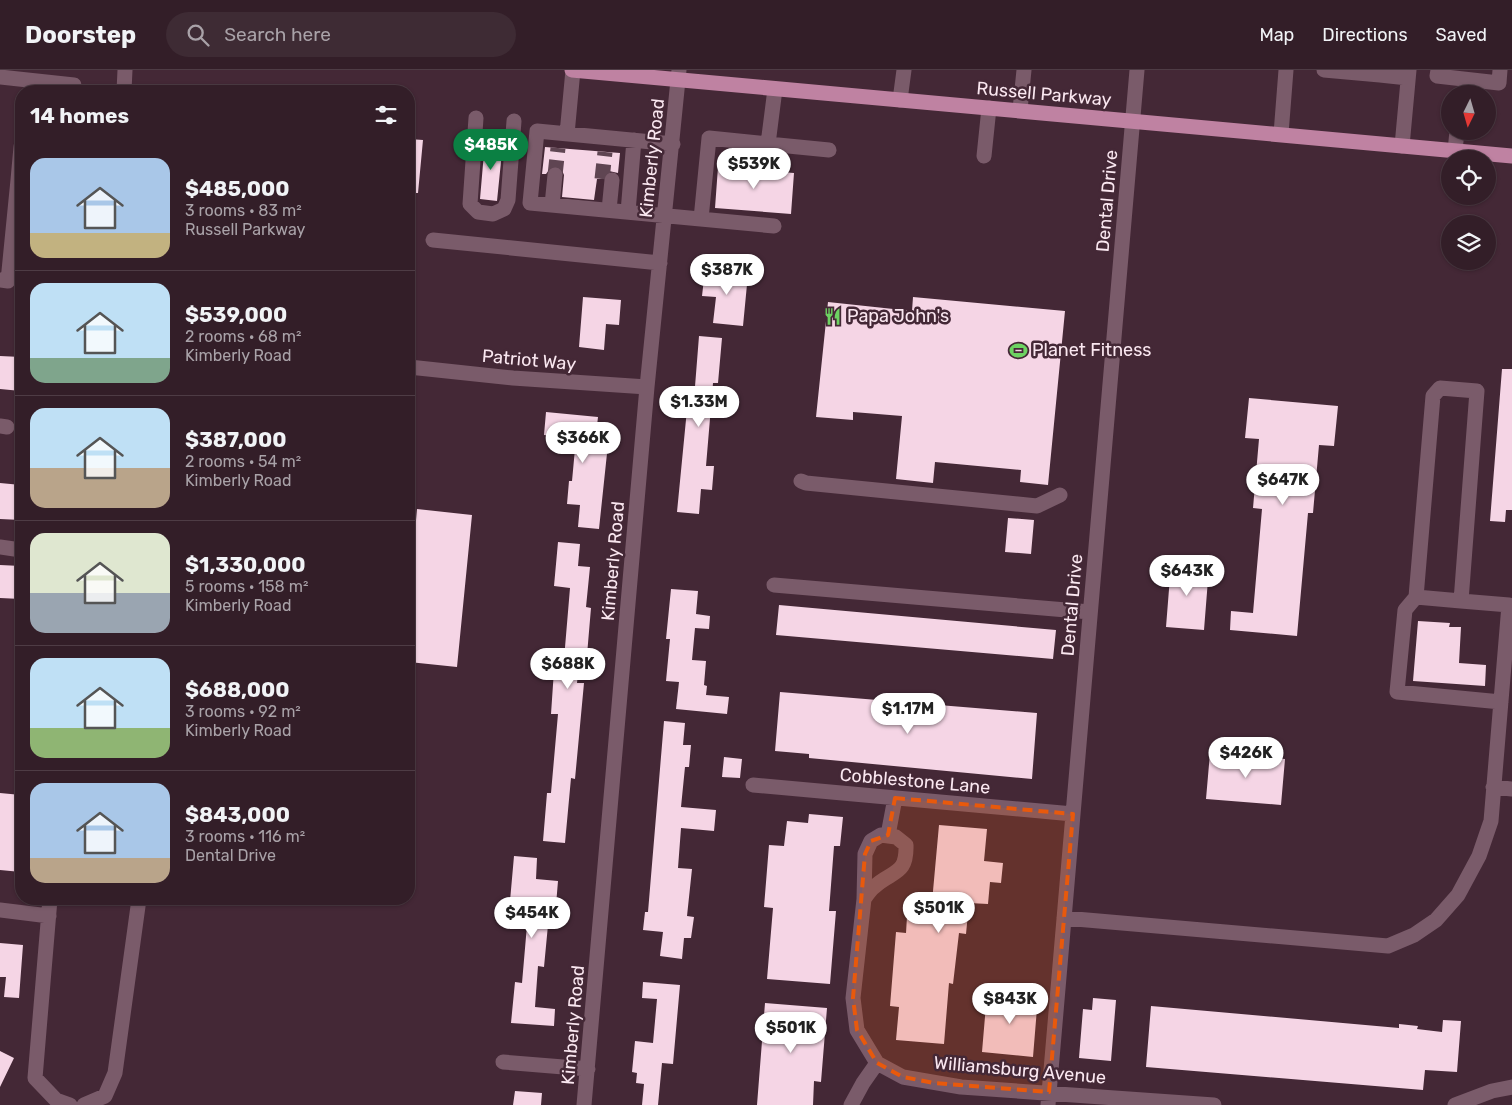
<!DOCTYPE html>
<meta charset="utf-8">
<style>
body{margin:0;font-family:Rubik,sans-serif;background:#3e2b34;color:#f1f3f6;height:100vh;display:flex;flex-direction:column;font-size:19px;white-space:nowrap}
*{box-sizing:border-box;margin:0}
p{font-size:16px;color:#a9a2a8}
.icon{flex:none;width:28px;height:28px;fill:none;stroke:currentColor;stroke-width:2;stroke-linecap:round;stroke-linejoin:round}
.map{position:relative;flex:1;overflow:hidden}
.drawer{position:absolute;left:15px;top:15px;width:400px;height:820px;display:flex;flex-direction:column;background:#331e28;border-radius:20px;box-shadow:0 1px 4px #0004,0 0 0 1px #4e3c45}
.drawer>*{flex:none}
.needle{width:32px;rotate:185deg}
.tools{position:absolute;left:1441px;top:15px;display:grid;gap:10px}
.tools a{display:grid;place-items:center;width:55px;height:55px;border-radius:50%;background:#331e28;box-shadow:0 1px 4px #0004,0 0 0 1px #4e3c45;font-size:25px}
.price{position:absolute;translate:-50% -42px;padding:0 11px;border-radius:18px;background:#fff;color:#222;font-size:16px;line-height:32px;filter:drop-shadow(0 1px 2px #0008)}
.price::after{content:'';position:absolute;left:50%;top:30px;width:15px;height:11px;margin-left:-8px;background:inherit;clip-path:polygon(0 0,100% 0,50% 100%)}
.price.selected{background:#0b8043;color:#fff}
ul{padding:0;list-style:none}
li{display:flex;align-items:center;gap:15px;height:125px;padding:0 15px}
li+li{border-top:1px solid #4e3c45}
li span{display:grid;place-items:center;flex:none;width:140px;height:100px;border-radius:15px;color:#555}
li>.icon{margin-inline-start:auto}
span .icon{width:60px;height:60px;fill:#fffc;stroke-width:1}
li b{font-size:21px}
h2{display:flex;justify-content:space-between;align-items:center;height:60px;padding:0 15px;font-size:21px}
header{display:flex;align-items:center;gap:30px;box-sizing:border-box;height:70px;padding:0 25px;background:#331e28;border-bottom:1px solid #4e3c45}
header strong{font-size:24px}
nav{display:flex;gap:28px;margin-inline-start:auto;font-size:18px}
.search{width:350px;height:45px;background:#3e2b34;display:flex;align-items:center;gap:12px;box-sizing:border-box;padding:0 18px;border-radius:28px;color:#a9a2a8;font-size:19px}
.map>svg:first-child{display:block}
.building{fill:#f5d5e5}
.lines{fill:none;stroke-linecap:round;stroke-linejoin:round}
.minor-tunnel{stroke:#5f4552;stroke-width:15;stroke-dasharray:15 8;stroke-linecap:butt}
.minor{stroke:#7a5b6a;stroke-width:15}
.major{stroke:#bf82a2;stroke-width:15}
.marked{fill:#e8590c;fill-opacity:0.2;stroke:#e8590c;stroke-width:4;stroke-dasharray:10 6;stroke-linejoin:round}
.labels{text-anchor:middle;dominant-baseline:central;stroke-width:5;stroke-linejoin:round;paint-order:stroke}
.street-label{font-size:18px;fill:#fae7f0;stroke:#442836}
.poi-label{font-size:18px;fill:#fae7f0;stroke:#442836;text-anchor:start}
</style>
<header>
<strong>Doorstep</strong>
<div class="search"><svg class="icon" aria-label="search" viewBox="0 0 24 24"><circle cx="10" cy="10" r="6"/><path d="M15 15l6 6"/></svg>Search here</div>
<nav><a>Map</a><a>Directions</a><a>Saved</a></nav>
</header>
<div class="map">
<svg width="1512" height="1035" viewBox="0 0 1512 1035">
<rect width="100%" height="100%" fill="#442836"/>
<path class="building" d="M409 69 423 70 418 123H409Z
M485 71 503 72 497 131 480 129Z
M545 77 620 83 618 103 609 101 603 109H597L594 130 562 127 564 105 561 98 552 96 546 104H542Z
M718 97 794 103 791 144 715 138Z
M705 200 748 204 743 256 713 253 716 227 702 226Z
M583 227 621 230 619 255 606 254 604 280 579 277Z
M913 227 1065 241 1048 415 1020 412 1021 400 935 392 933 413 896 409 902 346 853 342V350L816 347 828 232 912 241Z
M699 266 722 268 718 313H713L706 396H714L712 420 701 419 699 444 677 442 688 329H694Z
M0 286 21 287V321L0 319Z
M1502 299H1512V440H1506L1505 452 1490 451Z
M1249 328 1338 336 1334 376 1319 375 1313 443H1308L1297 566 1230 560 1231 541 1253 543 1262 439 1253 438 1259 369 1245 368Z
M546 342 598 347 595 373 608 374 599 459 578 457 580 435 567 434 569 411H572L576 368 544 365Z
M0 413 21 415V450L0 449Z
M417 439 472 445 457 597 409 592V530Z
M1008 448 1034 450 1031 484 1005 482Z
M558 472 580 474 578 496 590 497 586 537 591 538 587 585 580 584 577 613H584L575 709 571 708 565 773 543 771 547 723H551L558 644H551L554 600 563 601 570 518 554 516Z
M1171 494 1209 497 1204 560 1166 557Z
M0 495 21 496V529L0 528Z
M671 519 698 521 696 544 710 546 709 559 695 558 692 590 706 591 704 615 707 616 706 625 729 627 727 644 676 639 679 612 666 611 670 569H666Z
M779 535 1056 560 1053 589 776 565Z
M1418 551 1450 553 1449 557H1461L1459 593 1486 595 1485 616 1413 611Z
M780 622 1037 643 1032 709 809 688V684L775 681Z
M664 651 685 653 683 675H691L689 697H685L681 737 716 740 714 761 681 758 678 798 692 799 687 846 694 847 691 868H684L682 889 660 886 663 862 643 860 645 842H648Z
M1210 683 1285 689 1281 735 1206 729Z
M724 687 742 689 740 708 722 707Z
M0 723 21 725V802L0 800Z
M809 744 843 747 840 776H834L829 841H836L830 914 767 909 773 838 764 837 769 775 784 776 787 751 808 753Z
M939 755 987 759 984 791 1003 793 1001 813 990 812 988 834 969 833 966 864 959 863 953 914 949 913 944 974 896 970 899 937 890 936 896 862 906 863 908 830 932 832Z
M514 786 537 788 536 809 558 811 556 835 550 834 544 897 538 896 535 937 555 939 554 956 511 953 515 912 522 913 529 832 510 831Z
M0 873 23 875 19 928 4 927 6 907H0Z
M643 912 680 915 673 994 662 993 658 1035H642L644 1014 636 1013 637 1003 632 1002 635 971 653 973 657 929 642 928Z
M987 923 1038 926 1033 987 982 982Z
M1093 928 1116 930 1111 991 1079 988 1083 939 1092 940Z
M765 933 827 938 821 1012 814 1011 813 1035H757Z
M1151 936 1399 958V954L1418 956 1417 959 1442 962 1443 950 1461 951 1457 1002 1425 1000 1423 1020 1146 997Z
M0 981 14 988 0 1017Z
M515 1021 542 1023 541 1035H513Z"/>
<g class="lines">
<path class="minor-tunnel" d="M555 105 558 78
M602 109 605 82"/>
<path class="minor" d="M1324 0 1380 5V0
M1438 0 1437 6 1499 13 1500 0
M1380 5 1408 8
M0 7 74 15 73 21
M775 19 768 74 829 80
M124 21 125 0
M900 30 904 0
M1020 40 1024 0
M476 48 470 134 478 142 493 144 504 139 508 130 514 51
M567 64 573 0
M1281 64 1286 0
M673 74 537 61 530 133 774 156
M1402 76 1409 0
M21 77 18 110H21
M1455 81 1457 61
M984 86 989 38
M552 135 555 105
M609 140 612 110
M628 142 634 70
M701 149 709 68 768 74
M433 170 660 193
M0 210 8 211 18 110
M409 297 513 308 647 317
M0 356 7 357
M801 411 806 413 1037 436 1060 425
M0 477 21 480
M774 515 1090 542
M1416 527 1405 540 1397 622 1501 632
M753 715 1073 744
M1493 717 1512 719
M888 765 895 728
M50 829 35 1008 56 1030 70 1035
M864 829C867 825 870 820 874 817 892 800 907 806 906 775L896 767 881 765 871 771 865 784 864 829 853 928 857 960 877 993 903 1007 961 1017 1214 1035
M0 840 49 846
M1064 848 1388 876 1414 865 1436 850 1458 825 1479 786 1491 751 1509 535 1461 531 1477 321 1440 318 1433 326 1416 527 1461 531
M503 992 588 999
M84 1035 105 1026 115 1003 139 829
M584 1035 647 317 679 0
M851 1035 863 1013 877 993
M1048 1035 1137 0
M1455 1035 1492 1021 1512 1017"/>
<path class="major" d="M572 0 1512 86"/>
</g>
<path class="marked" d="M895 728 1073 744 1049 1022 934 1013 903 1007 877 993 857 960 853 928 865 784 871 771 888 765Z"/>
<defs>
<symbol id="restaurant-bare" viewBox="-9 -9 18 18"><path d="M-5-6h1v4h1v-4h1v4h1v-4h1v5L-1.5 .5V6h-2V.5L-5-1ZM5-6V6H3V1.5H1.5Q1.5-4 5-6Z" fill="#6dd362" stroke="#442836" stroke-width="2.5" paint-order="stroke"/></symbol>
<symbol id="stadium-bare" viewBox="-9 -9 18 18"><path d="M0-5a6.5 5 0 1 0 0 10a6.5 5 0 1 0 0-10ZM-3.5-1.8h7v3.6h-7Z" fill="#6dd362" stroke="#442836" stroke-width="2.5" paint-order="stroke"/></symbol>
</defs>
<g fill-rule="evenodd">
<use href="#restaurant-bare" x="820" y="234" width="25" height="25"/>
<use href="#stadium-bare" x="1006" y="268" width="25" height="25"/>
</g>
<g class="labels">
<g class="street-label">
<text transform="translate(1044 24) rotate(5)">Russell Parkway</text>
<text transform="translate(652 88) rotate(-84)">Kimberly Road</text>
<text transform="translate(1107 131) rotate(-85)">Dental Drive</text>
<text transform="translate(529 290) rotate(5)">Patriot Way</text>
<text transform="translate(613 491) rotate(-85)">Kimberly Road</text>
<text transform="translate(1072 535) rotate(-85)">Dental Drive</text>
<text transform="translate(915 711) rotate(5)">Cobblestone Lane</text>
<text transform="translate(573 955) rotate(-85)">Kimberly Road</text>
<text transform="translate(1020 1000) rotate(5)">Williamsburg Avenue</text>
</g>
<g class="poi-label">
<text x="847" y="246">Papa John's</text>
<text x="1032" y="280">Planet Fitness</text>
</g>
</g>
</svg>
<div class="tools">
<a><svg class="needle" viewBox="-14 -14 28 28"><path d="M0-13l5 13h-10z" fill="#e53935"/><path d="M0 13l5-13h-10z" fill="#a9a2a8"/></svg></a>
<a><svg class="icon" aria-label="locate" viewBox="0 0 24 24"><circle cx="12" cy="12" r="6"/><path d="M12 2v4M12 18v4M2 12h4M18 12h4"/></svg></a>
<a><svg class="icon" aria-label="layers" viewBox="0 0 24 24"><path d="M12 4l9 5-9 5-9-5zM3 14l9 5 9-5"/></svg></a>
</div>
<b class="price selected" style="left:491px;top:101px">$485K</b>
<b class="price" style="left:754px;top:120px">$539K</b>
<b class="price" style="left:727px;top:226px">$387K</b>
<b class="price" style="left:699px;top:358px">$1.33M</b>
<b class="price" style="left:583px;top:394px">$366K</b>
<b class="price" style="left:1283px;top:436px">$647K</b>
<b class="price" style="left:1187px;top:527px">$643K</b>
<b class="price" style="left:568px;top:620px">$688K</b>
<b class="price" style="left:908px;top:665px">$1.17M</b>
<b class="price" style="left:1246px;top:709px">$426K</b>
<b class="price" style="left:939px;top:864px">$501K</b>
<b class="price" style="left:532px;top:869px">$454K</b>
<b class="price" style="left:1010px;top:955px">$843K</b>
<b class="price" style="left:791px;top:984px">$501K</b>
<section class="drawer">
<h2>14 homes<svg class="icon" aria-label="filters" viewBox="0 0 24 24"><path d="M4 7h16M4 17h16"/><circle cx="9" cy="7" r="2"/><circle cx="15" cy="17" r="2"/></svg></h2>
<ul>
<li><span style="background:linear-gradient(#a9c7e8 75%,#c2b280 0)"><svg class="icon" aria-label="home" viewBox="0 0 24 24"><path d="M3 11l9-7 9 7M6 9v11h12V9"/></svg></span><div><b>$485,000</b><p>3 rooms · 83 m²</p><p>Russell Parkway</p></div></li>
<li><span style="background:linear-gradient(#bfe0f5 75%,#7fa58c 0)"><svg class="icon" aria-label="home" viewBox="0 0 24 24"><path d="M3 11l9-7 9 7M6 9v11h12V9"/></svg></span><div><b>$539,000</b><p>2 rooms · 68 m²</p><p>Kimberly Road</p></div></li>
<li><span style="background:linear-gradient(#bfe0f5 60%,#b9a48a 0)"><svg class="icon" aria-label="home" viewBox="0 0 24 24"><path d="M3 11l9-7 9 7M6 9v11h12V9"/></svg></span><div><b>$387,000</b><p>2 rooms · 54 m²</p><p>Kimberly Road</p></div></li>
<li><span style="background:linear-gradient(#dfe7d0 60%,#9aa5b1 0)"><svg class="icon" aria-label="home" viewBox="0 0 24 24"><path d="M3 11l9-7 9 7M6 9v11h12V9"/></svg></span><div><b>$1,330,000</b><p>5 rooms · 158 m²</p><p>Kimberly Road</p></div></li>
<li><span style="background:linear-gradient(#bfe0f5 70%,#8fb573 0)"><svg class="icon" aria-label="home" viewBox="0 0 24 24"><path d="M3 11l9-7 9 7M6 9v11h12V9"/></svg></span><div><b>$688,000</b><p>3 rooms · 92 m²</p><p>Kimberly Road</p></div></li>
<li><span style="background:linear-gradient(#a9c7e8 75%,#b9a48a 0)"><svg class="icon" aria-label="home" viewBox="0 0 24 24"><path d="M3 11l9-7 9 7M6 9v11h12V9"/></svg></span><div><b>$843,000</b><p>3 rooms · 116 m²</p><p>Dental Drive</p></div></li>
</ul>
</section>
</div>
